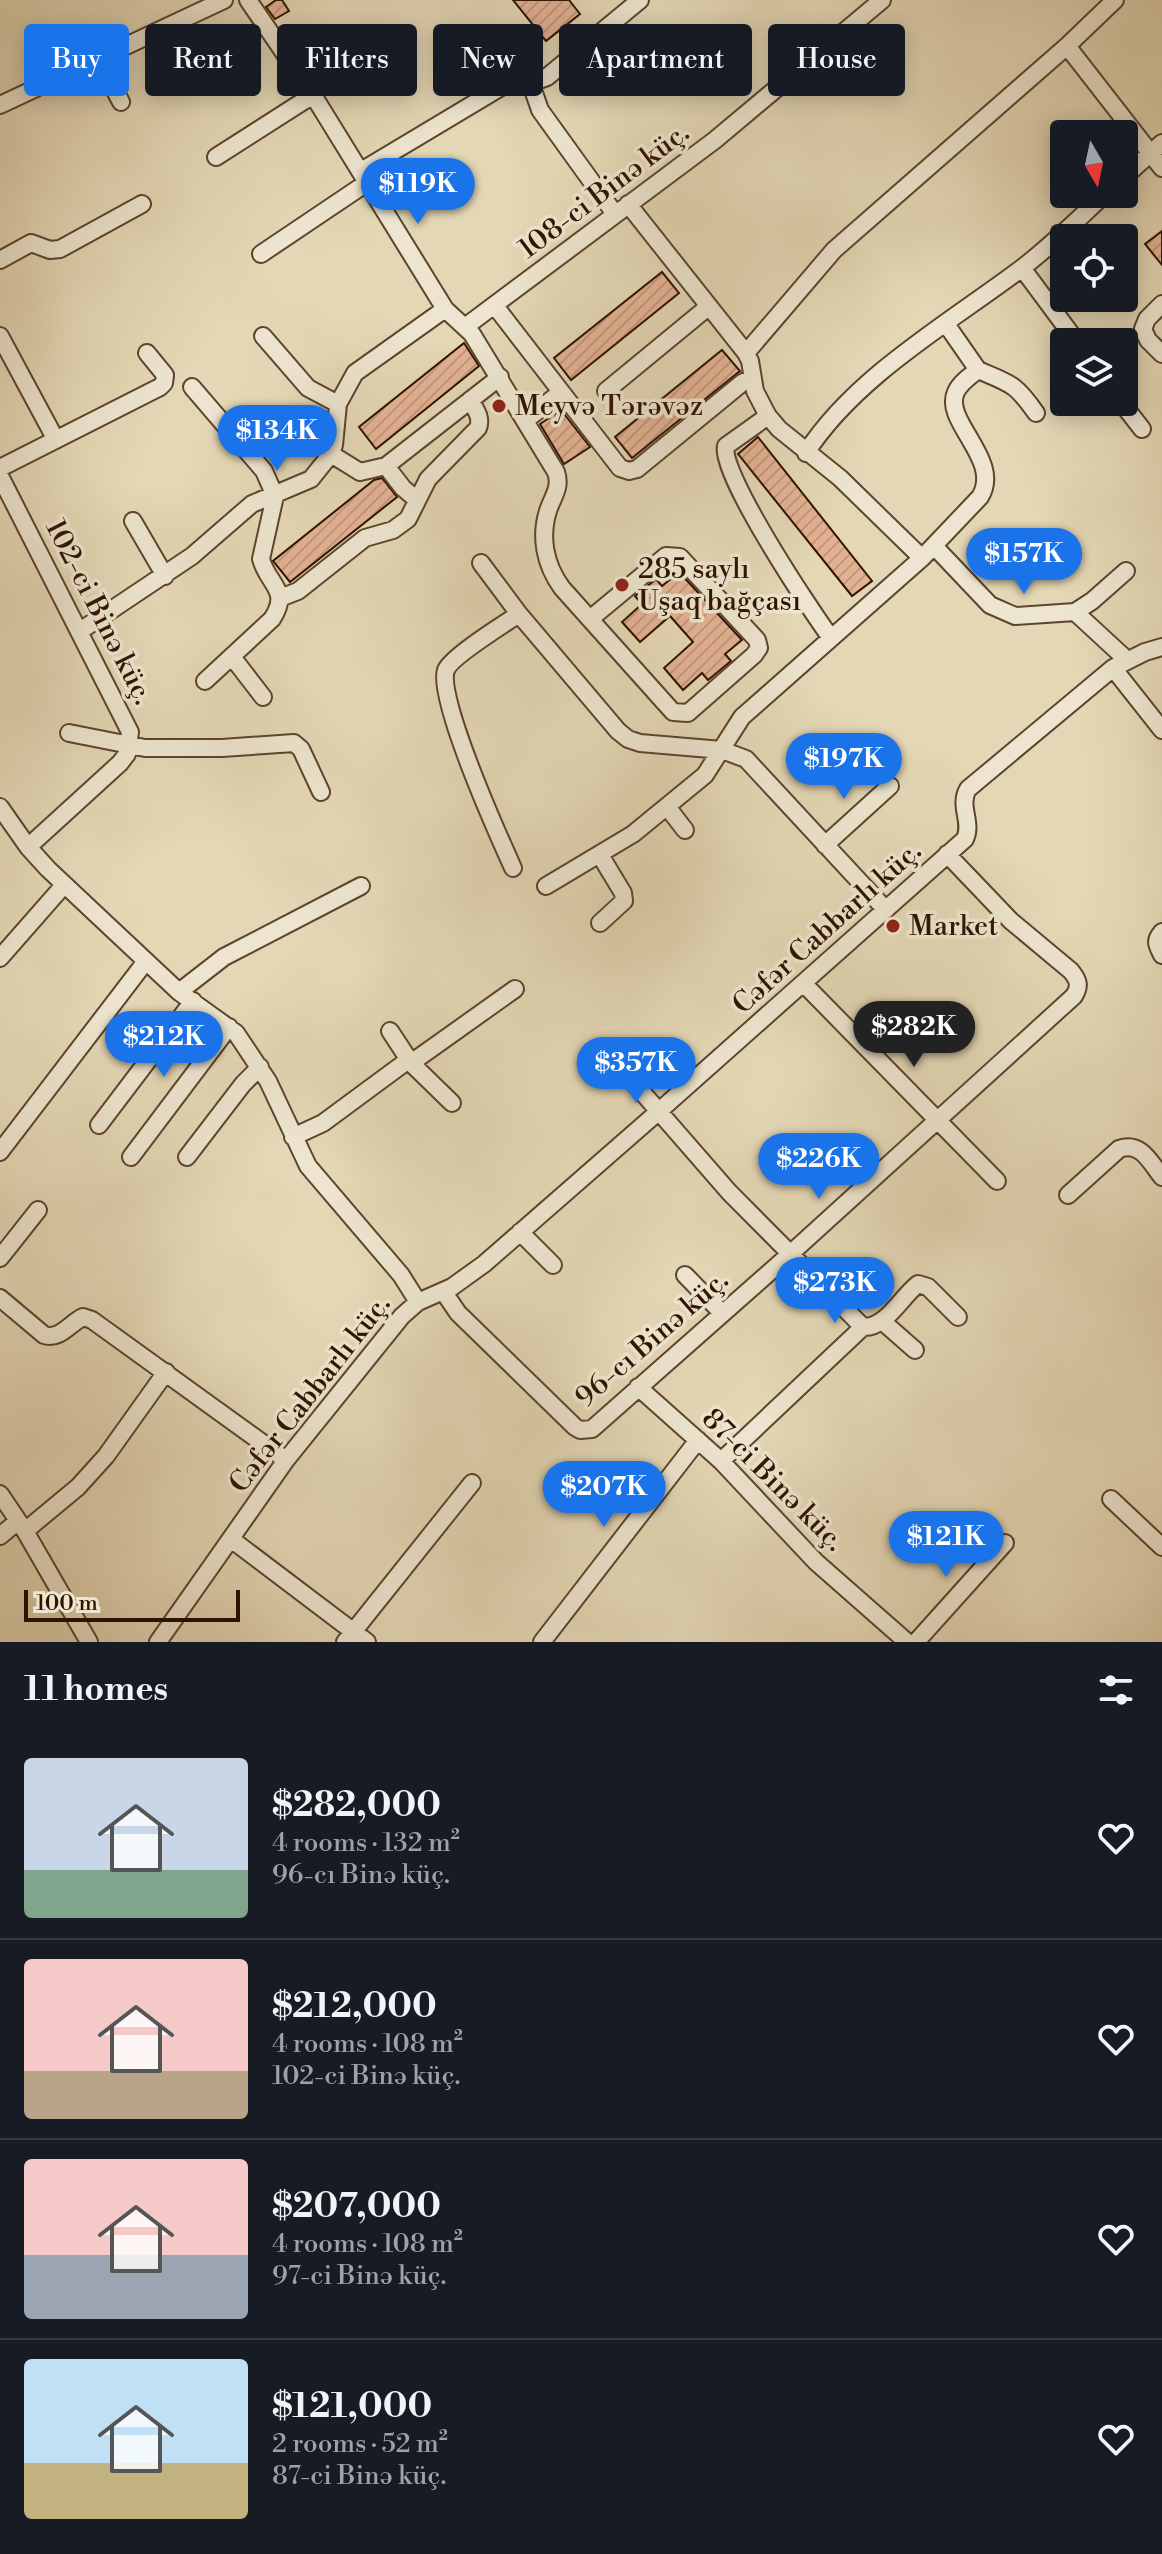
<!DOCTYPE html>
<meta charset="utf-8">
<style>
body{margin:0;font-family:"Libre Bodoni",serif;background:#242831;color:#f1f3f6;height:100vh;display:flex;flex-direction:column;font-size:30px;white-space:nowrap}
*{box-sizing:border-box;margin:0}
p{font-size:26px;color:#9ea1a6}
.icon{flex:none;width:44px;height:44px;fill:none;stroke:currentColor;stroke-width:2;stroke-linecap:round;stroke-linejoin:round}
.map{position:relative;height:1642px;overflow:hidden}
.drawer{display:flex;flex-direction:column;background:#171b24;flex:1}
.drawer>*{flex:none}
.banner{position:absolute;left:24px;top:24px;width:1114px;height:72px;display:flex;gap:16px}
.needle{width:52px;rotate:171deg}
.buttons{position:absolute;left:1050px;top:120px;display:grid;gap:16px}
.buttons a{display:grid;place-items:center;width:88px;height:88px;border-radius:8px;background:#171b24;box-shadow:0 4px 20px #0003;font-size:40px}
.scale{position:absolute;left:24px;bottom:20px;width:216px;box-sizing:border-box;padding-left:8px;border:4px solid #2f1300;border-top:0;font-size:22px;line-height:28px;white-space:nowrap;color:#2f1300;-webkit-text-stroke:6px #ede5cf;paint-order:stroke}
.price{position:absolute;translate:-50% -68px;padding:0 18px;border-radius:28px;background:#1a73e8;color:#fff;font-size:26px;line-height:52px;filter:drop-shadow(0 2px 4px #0008)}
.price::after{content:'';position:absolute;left:50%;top:48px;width:24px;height:18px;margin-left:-12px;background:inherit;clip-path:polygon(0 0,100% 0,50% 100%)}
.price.on{background:#222;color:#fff}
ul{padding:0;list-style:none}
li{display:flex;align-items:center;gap:24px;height:200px;padding:0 24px}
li+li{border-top:2px solid #363941}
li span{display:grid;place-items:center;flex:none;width:224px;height:160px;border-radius:8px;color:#555}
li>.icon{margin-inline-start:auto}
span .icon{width:96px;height:96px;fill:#fffc;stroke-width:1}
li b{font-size:34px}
h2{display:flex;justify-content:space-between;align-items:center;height:96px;padding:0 24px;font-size:34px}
.tag{padding:0 28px;border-radius:8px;background:#171b24;box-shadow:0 4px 20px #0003;font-size:28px;line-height:72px}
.tag.on{background:#1a73e8;color:#fff}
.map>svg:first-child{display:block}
.building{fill:url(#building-hatch);stroke:#2f1300;stroke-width:2}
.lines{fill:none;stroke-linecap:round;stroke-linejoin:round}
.minor-casing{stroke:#5c442d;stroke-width:20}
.minor{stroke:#ede5cf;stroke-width:16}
.poi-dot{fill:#8f2418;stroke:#ede5cf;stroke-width:3}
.labels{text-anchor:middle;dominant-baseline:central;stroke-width:7;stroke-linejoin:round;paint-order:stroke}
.street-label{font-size:28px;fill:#2f1300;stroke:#ede5cf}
.poi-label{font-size:28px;fill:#2f1300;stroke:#ede5cf;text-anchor:start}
</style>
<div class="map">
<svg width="1162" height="1642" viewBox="0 0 1162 1642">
<defs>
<pattern id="building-hatch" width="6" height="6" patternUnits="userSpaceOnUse" patternTransform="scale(2)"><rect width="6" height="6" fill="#e4b293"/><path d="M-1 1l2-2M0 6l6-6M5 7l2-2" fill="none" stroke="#c4987d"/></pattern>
</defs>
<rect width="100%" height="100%" fill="#e4d7b5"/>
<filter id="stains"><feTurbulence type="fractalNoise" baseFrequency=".0025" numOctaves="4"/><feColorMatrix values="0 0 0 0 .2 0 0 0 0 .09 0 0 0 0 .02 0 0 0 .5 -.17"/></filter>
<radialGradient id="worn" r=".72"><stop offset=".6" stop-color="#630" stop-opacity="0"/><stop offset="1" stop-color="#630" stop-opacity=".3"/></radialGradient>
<path class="building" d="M276 0H282L289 11 275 19 266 7Z
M513 0H569L580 14 546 41Z
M1162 231V265L1145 244Z
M662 272 679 293 571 380 554 358Z
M464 343 479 366 376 449 359 427Z
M722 350 740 371 632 458 615 437Z
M561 410 590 447 564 464 540 424Z
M758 437 872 581 852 596 738 454Z
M382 478 397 497 290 582 273 561 374 480Z
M679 572 742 640 725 654 731 661 708 680 702 673 683 690 664 668 693 642 670 616 640 642 622 622 642 604 635 596 656 579 662 586Z"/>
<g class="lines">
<defs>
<path id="minor" d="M248 0 313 95 445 309 472 334 556 472C561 486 554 495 549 508 539 536 545 565 562 588L673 712 688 713 754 655 759 648 757 640 680 557 666 556 590 619
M1067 46 1162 168
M99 60 121 102
M531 84 540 110 615 214
M0 105 224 0
M216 157 313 95
M361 171 503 86C521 81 529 85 547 77L640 0
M1124 177 1162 143
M628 204 746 353 750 361 755 391 768 416 779 429 840 478 922 558
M261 254 368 182
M0 260 31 243 50 250 60 249 142 204
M1022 268 1077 342
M1162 304 1147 319 1143 329 1148 340 1162 354
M495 306 620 468 629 471 637 469 742 383 752 378
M465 327 715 140 882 0
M0 336 56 440
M263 336 308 388 338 404
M746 353 834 250 1067 46 1115 0
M978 370C1011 384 1015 383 1036 413
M192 387 264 471 275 496 261 559C268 585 291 590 272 619L205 681
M606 391 708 307
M1121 402 1142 429
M768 416 726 446C718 471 811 611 831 638
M526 420 561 392
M806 453C854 378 947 324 1018 271 1049 248 1077 220 1105 194
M331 454 360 472 386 466 500 377
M386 466 403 488 417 500
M0 468 160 387 164 383 165 375 147 353
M0 476 130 732 127 754 120 763 28 847 48 869 179 992 236 1033 268 1081 308 1166 401 1275 418 1302
M133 521 165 576
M934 546 990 605 1015 616 1075 612 1092 601 1126 571
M481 563 519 614 618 731 628 739 640 743 722 750 746 759 886 910
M280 598 298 591 365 538 393 530 408 519 428 479 478 428C482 418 476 410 470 400
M1075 612 1127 660
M80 631 192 556 252 504 311 479 331 454 334 445 338 404 355 373 445 309
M233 658 263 697
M1113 668 1162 730
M69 733 145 748H222L294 743 301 749 321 792
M0 807 28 847
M668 808 685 830
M825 845 890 786
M513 868C499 837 436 697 446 670 451 657 504 624 519 614
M546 886 633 834 705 775 742 717 922 558 980 497C1003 460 942 421 956 392 960 383 970 376 978 370L946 324
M600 923 624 901 623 893 600 855
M1162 932C1154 941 1157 945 1162 955
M0 958 64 885
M804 984 997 1181
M179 992 224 957 361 886
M390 1031 411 1063 452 1103
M621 1068 729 1192 863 1327
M99 1125 193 1001
M293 1137 323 1123 407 1061 411 1063 515 989
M0 1152 146 961
M131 1157 229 1027
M187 1157 243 1084 260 1067
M1068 1195 1119 1149C1141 1141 1150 1162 1162 1177
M520 1232 553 1265
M0 1258 38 1210
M685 1275 722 1313
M443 1291 458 1313 575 1427 580 1430 592 1429 789 1255 1074 996C1080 986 1079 981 1071 971L1011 921 947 854
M0 1298 44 1335C60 1340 69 1324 83 1317L92 1320 286 1460
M882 1321 915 1350
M638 1387 721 1461 816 1562 907 1642
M721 1461 863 1327C886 1328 901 1297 918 1284L928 1287 958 1317
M0 1494 25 1531 89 1642
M1111 1499 1162 1547
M25 1531 78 1487 106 1456 166 1372
M0 1536 18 1521
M231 1539 367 1642
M158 1642 286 1460 402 1316 418 1302 452 1287 484 1264 658 1112 965 839C973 822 958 806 968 789L1113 668 1145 652 1162 647
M345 1642 472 1483
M542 1642 698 1440
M916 1642 1005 1543"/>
</defs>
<use href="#minor" class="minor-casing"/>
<use href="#minor" class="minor"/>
</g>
<g class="poi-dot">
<circle cx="499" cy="406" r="8"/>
<circle cx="622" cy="585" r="8"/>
<circle cx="893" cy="926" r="8"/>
</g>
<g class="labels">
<g class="street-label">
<text transform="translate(604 191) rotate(-37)">108-ci Binə küç.</text>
<text transform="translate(99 612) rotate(63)">102-ci Binə küç.</text>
<text transform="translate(827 928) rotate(-42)">Cəfər Cabbarlı küç.</text>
<text transform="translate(652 1339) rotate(-41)">96-cı Binə küç.</text>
<text transform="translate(310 1394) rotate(-52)">Cəfər Cabbarlı küç.</text>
<text transform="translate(773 1480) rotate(45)">87-ci Binə küç.</text>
</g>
<g class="poi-label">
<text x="515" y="406">Meyvə Tərəvəz</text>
<text x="638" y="569">285 saylı<tspan x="638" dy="32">Uşaq bağçası</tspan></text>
<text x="909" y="926">Market</text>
</g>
</g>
<rect width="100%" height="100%" filter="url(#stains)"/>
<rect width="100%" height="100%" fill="url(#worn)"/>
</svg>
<div class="buttons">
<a><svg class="needle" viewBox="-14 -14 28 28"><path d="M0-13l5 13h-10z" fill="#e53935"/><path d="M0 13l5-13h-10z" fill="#9ea1a6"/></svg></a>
<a><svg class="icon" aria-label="locate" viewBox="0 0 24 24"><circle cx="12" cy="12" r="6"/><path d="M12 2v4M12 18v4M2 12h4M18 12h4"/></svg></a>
<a><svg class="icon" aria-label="layers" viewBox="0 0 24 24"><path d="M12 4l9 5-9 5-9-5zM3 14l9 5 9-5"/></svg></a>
</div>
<div class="scale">100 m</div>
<b class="price" style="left:418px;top:226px">$119K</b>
<b class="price" style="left:277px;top:473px">$134K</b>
<b class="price" style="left:1024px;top:596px">$157K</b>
<b class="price" style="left:844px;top:801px">$197K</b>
<b class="price on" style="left:914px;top:1069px">$282K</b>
<b class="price" style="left:164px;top:1079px">$212K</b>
<b class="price" style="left:636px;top:1105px">$357K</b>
<b class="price" style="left:819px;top:1201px">$226K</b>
<b class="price" style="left:835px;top:1325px">$273K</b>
<b class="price" style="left:604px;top:1529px">$207K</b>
<b class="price" style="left:946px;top:1579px">$121K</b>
<div class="banner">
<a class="tag on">Buy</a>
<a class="tag">Rent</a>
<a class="tag">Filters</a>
<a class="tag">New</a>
<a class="tag">Apartment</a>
<a class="tag">House</a>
</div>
</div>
<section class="drawer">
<h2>11 homes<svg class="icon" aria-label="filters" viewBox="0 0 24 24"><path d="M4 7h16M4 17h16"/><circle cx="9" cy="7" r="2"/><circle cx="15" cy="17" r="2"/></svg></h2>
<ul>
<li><span style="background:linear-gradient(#c9d6e8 70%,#7fa58c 0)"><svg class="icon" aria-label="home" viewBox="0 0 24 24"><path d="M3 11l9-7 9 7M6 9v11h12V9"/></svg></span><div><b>$282,000</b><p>4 rooms · 132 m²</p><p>96-cı Binə küç.</p></div><svg class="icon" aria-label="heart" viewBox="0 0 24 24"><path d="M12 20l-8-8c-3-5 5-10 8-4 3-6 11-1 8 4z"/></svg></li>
<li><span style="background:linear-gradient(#f6c9c9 70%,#b9a48a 0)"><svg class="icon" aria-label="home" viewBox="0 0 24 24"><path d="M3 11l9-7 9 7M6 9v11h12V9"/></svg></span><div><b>$212,000</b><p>4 rooms · 108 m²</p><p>102-ci Binə küç.</p></div><svg class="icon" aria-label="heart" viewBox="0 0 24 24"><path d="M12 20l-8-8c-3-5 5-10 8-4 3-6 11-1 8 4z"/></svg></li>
<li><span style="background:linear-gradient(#f6c9c9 60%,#9aa5b1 0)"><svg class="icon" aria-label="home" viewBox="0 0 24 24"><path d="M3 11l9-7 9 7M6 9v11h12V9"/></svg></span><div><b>$207,000</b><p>4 rooms · 108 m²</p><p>97-ci Binə küç.</p></div><svg class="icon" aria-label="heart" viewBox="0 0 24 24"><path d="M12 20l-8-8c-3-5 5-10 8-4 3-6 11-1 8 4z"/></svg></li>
<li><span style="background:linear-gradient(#bfe0f5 65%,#c2b280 0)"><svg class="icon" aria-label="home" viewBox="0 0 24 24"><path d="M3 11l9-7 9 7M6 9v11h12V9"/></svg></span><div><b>$121,000</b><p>2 rooms · 52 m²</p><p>87-ci Binə küç.</p></div><svg class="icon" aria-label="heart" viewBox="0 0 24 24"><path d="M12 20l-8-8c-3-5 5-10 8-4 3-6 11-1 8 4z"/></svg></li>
</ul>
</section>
